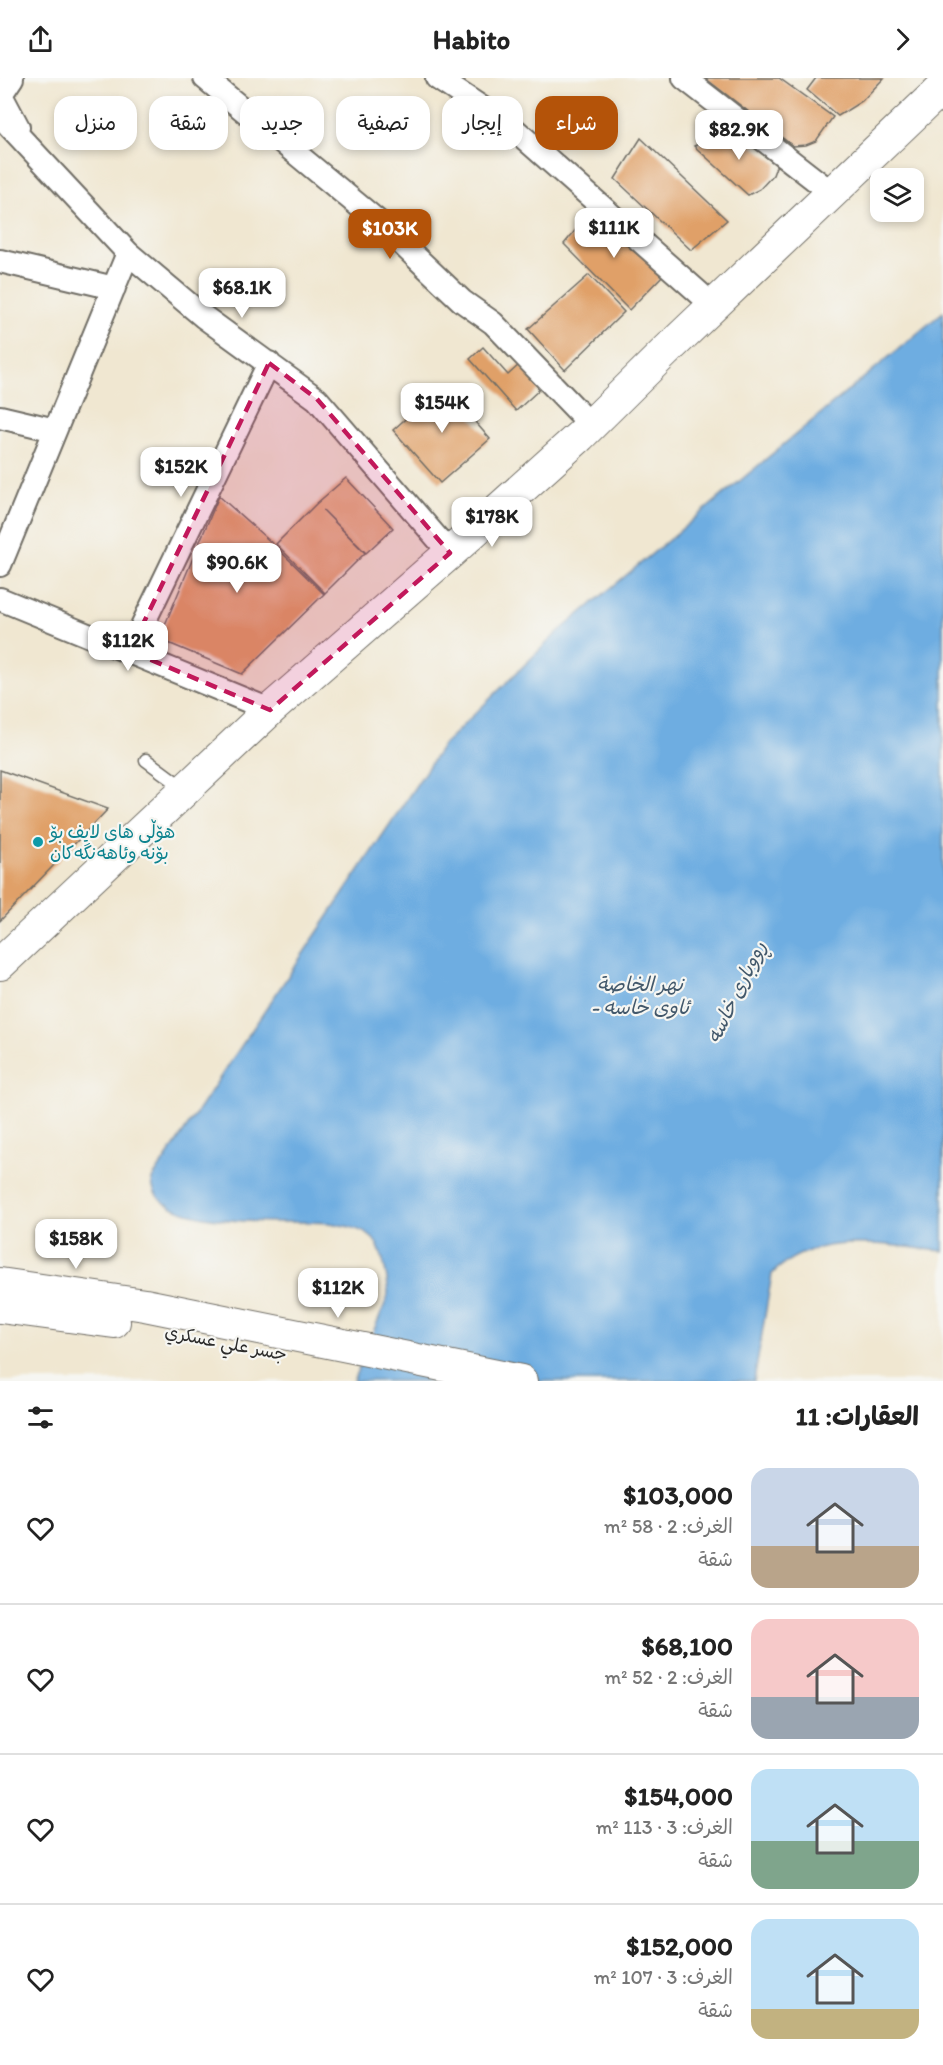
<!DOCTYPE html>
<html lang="ar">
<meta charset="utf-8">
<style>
body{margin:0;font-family:Itim,"Playpen Sans Arabic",sans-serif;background:#f2f2f2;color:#222;direction:rtl;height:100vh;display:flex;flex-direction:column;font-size:22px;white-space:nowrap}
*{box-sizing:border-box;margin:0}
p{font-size:20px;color:#767676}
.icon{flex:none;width:33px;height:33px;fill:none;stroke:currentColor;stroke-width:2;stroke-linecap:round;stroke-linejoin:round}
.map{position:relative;height:1303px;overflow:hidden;direction:ltr}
.drawer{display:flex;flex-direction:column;background:#fff;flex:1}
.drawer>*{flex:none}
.banner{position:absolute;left:18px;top:18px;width:600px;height:54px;direction:rtl;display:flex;gap:12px}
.controls{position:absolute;left:870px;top:90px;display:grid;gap:12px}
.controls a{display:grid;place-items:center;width:54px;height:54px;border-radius:12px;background:#fff;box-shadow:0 3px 9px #0003;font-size:30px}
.price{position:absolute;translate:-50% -51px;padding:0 14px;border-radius:12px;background:#fff;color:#222;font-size:20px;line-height:39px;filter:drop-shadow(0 2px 3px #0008)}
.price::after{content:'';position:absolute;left:50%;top:36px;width:18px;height:14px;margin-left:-9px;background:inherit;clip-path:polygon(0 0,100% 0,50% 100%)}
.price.on{background:#b45309;color:#fff}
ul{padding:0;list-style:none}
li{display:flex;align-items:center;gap:18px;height:150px;padding:0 24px}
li+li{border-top:2px solid #e0e0e0}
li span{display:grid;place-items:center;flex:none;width:168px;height:120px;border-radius:18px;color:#555}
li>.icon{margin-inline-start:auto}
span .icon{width:72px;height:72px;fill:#fffc;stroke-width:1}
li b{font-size:26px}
h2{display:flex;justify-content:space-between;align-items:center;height:72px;padding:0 24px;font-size:26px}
.chip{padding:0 21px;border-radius:18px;background:#fff;box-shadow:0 3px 9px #0003;font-size:21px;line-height:54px}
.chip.on{background:#b45309;color:#fff}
header{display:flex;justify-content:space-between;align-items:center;height:78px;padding:0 24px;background:#fff;font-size:27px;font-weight:700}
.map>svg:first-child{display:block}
.water{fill:#6eade1;stroke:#4c6c86;stroke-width:1.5}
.building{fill:#e0a068}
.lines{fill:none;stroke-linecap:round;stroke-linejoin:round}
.lane-casing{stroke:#706d65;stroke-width:15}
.street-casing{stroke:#706d65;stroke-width:26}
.secondary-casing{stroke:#706d65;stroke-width:34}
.lane{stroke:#fff;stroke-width:12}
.street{stroke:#fff;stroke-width:22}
.secondary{stroke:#fff;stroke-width:32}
.marked{fill:#c2185b;fill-opacity:0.2;stroke:#c2185b;stroke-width:4.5;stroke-dasharray:12 8;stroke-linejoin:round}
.culture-dot{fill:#0f9aa8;stroke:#f6f6f2;stroke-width:2}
.labels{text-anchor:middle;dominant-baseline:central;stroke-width:4.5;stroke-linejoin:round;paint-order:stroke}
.culture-label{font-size:18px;fill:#0d838f;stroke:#f6f6f2;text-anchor:start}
.street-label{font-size:18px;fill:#2b2b2b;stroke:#f6f6f2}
.water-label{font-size:20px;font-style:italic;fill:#42586b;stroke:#f6f6f2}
</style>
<header><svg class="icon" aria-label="forward" viewBox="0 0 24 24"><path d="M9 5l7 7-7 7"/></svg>Habito<svg class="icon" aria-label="share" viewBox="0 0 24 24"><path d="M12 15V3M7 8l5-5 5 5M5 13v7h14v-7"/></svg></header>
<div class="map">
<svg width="943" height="1303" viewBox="0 0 943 1303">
<rect width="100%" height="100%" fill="#f6f6f2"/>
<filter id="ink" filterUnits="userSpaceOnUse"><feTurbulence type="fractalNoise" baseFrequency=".0167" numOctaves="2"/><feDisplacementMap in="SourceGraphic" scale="12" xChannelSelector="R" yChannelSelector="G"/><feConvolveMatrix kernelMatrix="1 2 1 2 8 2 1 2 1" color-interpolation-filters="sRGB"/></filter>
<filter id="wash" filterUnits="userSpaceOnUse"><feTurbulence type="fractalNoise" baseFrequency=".008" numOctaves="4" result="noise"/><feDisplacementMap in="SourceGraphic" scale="24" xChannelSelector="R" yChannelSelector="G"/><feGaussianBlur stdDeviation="1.35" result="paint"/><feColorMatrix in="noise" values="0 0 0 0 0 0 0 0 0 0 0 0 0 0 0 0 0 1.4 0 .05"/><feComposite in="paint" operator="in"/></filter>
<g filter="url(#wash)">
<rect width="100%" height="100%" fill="#f0e7d1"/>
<path class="water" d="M943 234V1173C887 1168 816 1151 772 1196L754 1303H353C362 1282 370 1261 379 1240 382 1232 388 1222 388 1214 388 1201 382 1167 371 1159 361 1150 342 1147 329 1145 295 1141 149 1155 152 1101L443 667 558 554Z"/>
<g id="blocks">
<path class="building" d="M705 0H779L833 39 816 63 806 67 793 68Z
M816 0H884L862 23 838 38 807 12Z
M731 52 777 86 773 97 760 111 748 117 694 68Z
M641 60 727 142 691 172 615 101Z
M594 130 665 195 629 232 564 166Z
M589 197 624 234 565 292 528 251Z
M483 269 508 297 520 286 541 310 516 333 470 281Z
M443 307 490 361 440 405 393 352Z
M346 400 393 450 366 475 323 432 365 475 325 515 276 466 316 426Z
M219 418 274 467 324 516 242 596 159 561Z
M0 692 108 731 0 843Z"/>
</g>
</g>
<g filter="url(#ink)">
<use href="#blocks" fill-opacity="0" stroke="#706d65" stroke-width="1.5"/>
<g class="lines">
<defs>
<path id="lane" d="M146 682 185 711"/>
<path id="street" d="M205 0 381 146 462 223 493 245 591 347
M437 0 514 51 715 229
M684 0 832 115
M0 15 18 49
M0 18 12 0
M0 38 128 175 204 239 317 321 450 475
M0 183 114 210
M0 339 55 352
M0 487 128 175
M0 521 270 632
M130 573 269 285"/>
<path id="secondary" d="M0 886 270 632 450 475 580 358 664 275 943 9
M0 1206 145 1227 521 1303
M0 1229 114 1244"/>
</defs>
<use href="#lane" class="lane-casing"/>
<use href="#street" class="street-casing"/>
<use href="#secondary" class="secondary-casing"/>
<use href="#lane" class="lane"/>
<use href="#street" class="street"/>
<use href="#secondary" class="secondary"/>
</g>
</g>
<path class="marked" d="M269 285 317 321 450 475 270 632 130 573Z"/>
<circle class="culture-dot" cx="38" cy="764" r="6"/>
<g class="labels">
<g class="culture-label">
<text x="50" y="754">هۆڵی های لایف بۆ<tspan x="50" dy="21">بۆنە وئاهەنگەکان</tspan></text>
</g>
<g class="street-label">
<text transform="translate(226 1265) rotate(11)">جسر علي عسكري</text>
</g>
<g class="water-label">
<text x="640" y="906">نهر الخاصة<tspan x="640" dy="23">- ئاوی خاسە</tspan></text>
<text transform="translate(736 914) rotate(-64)">ڕووباری خاسە</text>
</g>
</g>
</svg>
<div class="controls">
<a><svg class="icon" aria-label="layers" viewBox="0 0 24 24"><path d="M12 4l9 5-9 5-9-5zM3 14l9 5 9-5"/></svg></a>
</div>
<b class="price" style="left:739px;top:83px">$82.9K</b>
<b class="price" style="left:614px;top:181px">$111K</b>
<b class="price on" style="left:390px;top:182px">$103K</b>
<b class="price" style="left:242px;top:241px">$68.1K</b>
<b class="price" style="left:442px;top:356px">$154K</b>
<b class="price" style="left:181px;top:420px">$152K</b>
<b class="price" style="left:492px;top:470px">$178K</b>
<b class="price" style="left:237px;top:516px">$90.6K</b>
<b class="price" style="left:128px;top:594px">$112K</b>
<b class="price" style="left:76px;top:1192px">$158K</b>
<b class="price" style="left:338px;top:1241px">$112K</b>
<div class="banner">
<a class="chip on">شراء</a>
<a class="chip">إيجار</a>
<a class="chip">تصفية</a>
<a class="chip">جديد</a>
<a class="chip">شقة</a>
<a class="chip">منزل</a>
</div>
</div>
<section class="drawer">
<h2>العقارات: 11<svg class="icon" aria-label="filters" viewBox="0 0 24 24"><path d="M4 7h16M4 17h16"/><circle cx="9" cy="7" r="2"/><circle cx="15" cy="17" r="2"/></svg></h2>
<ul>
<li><span style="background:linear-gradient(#c9d6e8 65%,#b9a48a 0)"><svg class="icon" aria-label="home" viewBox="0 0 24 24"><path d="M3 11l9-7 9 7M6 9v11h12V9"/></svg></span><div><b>$103,000</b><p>الغرف: 2 · 58 m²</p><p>شقة</p></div><svg class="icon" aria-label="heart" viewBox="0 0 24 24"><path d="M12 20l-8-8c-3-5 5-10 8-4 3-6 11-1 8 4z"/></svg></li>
<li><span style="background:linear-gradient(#f6c9c9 65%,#9aa5b1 0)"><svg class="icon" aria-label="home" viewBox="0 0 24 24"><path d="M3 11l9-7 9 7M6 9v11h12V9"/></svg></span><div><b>$68,100</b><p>الغرف: 2 · 52 m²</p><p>شقة</p></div><svg class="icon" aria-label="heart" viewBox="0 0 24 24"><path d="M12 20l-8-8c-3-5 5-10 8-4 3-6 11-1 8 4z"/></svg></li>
<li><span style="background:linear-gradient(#bfe0f5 60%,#7fa58c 0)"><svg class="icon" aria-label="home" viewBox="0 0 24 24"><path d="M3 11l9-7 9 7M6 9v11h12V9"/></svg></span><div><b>$154,000</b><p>الغرف: 3 · 113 m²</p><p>شقة</p></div><svg class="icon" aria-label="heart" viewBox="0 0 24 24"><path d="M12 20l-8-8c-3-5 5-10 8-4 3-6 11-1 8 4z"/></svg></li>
<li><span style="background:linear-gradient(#bfe0f5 75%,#c2b280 0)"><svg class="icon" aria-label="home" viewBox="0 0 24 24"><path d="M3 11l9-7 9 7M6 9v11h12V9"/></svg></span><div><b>$152,000</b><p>الغرف: 3 · 107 m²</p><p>شقة</p></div><svg class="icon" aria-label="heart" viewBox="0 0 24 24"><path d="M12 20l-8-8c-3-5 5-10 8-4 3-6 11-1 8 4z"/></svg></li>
</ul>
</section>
